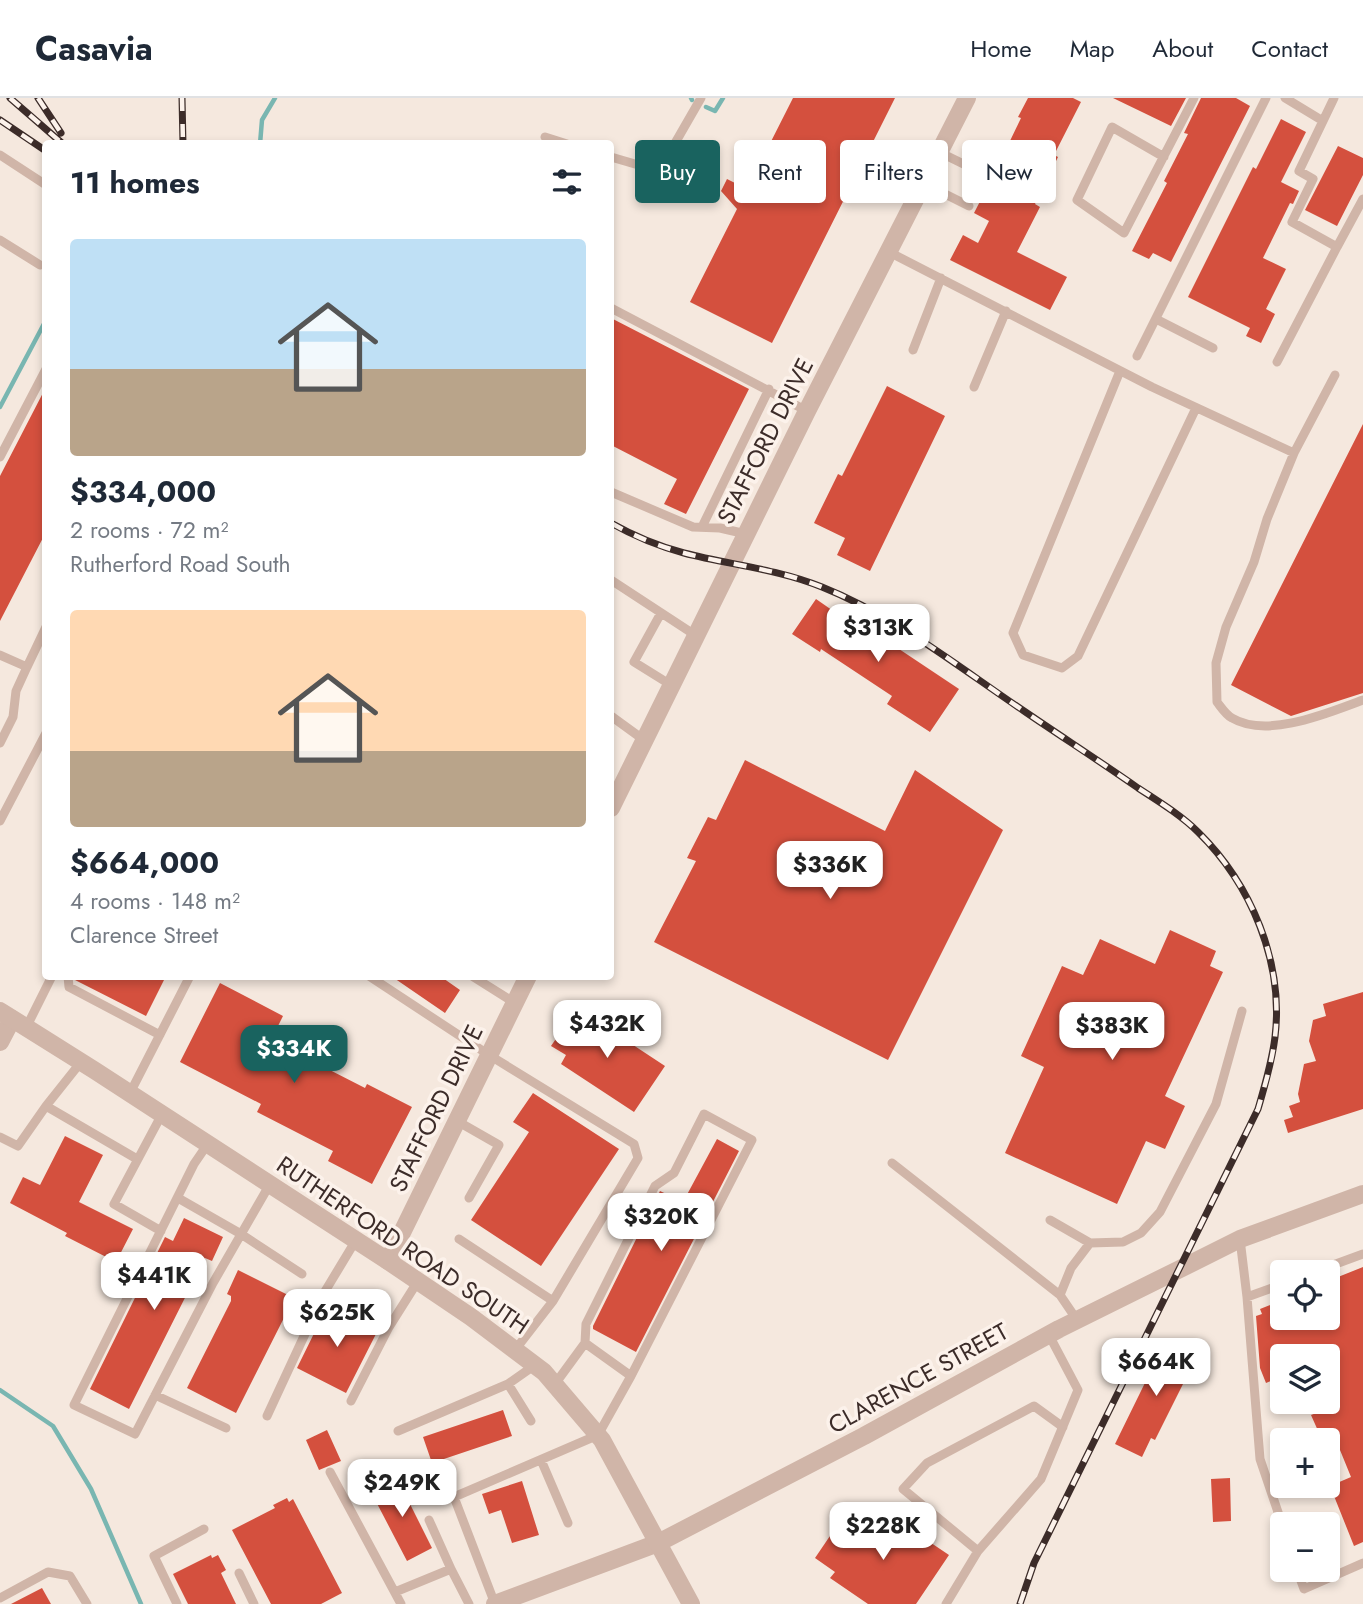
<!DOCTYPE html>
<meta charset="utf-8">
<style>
body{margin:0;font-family:Jost,sans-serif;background:#f2f2f3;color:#1f2937;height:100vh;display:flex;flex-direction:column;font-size:26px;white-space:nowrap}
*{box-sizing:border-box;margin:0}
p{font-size:23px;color:#747a83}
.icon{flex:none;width:38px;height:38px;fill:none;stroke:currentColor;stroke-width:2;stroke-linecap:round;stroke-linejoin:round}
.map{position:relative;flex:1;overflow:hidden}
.details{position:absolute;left:42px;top:42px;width:572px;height:840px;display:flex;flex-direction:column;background:#fff;border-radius:7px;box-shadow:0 4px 10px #0003}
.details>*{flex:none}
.hud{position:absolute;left:635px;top:42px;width:621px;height:63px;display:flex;gap:14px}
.tools{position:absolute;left:1270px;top:1162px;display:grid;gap:14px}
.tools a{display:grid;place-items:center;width:70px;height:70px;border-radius:7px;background:#fff;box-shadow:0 4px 10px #0003;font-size:35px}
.price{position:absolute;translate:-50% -60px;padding:0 16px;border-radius:14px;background:#fff;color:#222;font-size:23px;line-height:46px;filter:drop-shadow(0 2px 4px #0008)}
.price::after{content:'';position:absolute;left:50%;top:42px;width:21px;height:16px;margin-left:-10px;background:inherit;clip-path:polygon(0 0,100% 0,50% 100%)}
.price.current{background:#19635f;color:#fff}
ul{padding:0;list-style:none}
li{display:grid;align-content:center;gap:14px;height:371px;padding:0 28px}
li span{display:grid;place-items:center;height:217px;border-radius:7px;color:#555}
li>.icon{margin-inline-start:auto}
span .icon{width:126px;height:126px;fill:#fffc;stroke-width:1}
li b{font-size:30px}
h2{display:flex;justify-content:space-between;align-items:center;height:84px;padding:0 28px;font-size:30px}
.pill{padding:0 24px;border-radius:7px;background:#fff;box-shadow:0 4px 10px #0003;font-size:24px;line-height:63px}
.pill.current{background:#19635f;color:#fff}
header{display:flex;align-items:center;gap:42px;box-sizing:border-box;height:98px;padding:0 35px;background:#fff;border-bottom:2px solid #e0e1e3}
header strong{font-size:33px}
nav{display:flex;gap:38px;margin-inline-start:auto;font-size:24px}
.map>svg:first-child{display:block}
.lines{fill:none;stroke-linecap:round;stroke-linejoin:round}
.stream{stroke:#79b6b1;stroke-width:4.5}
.building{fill:#d4503e}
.service{stroke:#d0b5a8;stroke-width:9}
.minor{stroke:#d0b5a8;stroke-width:18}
.tertiary{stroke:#d0b5a8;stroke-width:18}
.rail-casing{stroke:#3c2c29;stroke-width:7}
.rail{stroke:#fcf2eb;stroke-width:4.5;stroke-dasharray:13;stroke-linecap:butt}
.labels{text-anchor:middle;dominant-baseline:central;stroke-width:7;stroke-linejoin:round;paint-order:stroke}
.street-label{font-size:24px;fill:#3c2c29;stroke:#fcf2eb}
</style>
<header>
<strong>Casavia</strong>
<nav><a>Home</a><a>Map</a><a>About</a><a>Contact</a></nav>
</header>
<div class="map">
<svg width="1363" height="1506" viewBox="0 0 1363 1506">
<rect width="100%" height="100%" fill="#f5e8de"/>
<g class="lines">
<path class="stream" d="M691 0 692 2
M706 9 715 13 723 0
M260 46 262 22 275 0
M0 309 46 222
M0 1292 53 1328 91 1391 141 1506"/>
</g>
<path class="building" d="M793 0H895L772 245 690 204 737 111 721 93 727 81 747 91Z
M1028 0H1073L1081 4 1054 57 1058 59 1035 106 1040 109 1017 154 1067 179 1050 212 950 162 963 137 978 145 989 123 974 115 989 86 997 81 995 74 1021 20 1018 19Z
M1113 0H1186L1171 28Z
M1201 0H1236L1250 8 1171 164 1153 155 1149 161 1132 153 1167 85 1164 83 1188 36 1184 35Z
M1281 21 1306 34 1281 84 1299 93 1293 106 1290 105 1263 160 1286 171 1266 211 1275 216 1261 245 1246 238 1250 230 1188 199 1253 69 1256 71Z
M1338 48 1363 60V77L1337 128 1305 112Z
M611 220 749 291 686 416 664 406 677 381 611 347Z
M887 288 945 318 870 473 837 457 845 440 814 425 838 376 842 378Z
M46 289V434L0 523V378Z
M1363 326V595L1291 618 1231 587Z
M816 501 839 517 842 513 959 591 930 634 887 606 892 598 821 551 820 554 792 536Z
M745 662 885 733 915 672 1003 732 888 962 654 844 696 763 687 760 708 719 716 722Z
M1170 832 1216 853 1210 868 1223 874 1165 998 1185 1008 1165 1051 1146 1043 1117 1106 1005 1055 1044 969 1021 958 1062 868 1083 877 1100 841 1155 866Z
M75 878H166L146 918 75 882Z
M391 878H440L460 892 445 915Z
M220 885 283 918 271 942 365 990 367 986 412 1009 372 1086 328 1063 333 1053 257 1014 261 1006 180 964Z
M1363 894V1011L1288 1035 1284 1022 1293 1019 1289 1008 1300 1004 1298 996 1304 966 1316 963 1309 943 1313 922 1326 918 1323 906Z
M577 910 665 968 634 1014 561 966 566 957 551 948Z
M533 995 619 1051 541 1168 471 1122 529 1034 513 1024Z
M65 1038 103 1057 79 1104 133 1131 116 1164 65 1138 67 1135 10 1105 23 1079 40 1087Z
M717 1041 739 1053 636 1254 593 1231V1228L660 1093 683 1104Z
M184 1120 223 1139 212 1163 205 1160 129 1311 90 1291 165 1139 173 1143Z
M1363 1169V1444L1354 1448 1330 1388 1351 1379 1331 1330 1319 1335 1311 1317 1324 1312 1321 1304H1328V1258H1283V1278L1266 1285 1260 1270 1256 1218 1262 1216 1260 1211 1283 1202V1220H1328V1183Z
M238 1172 294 1200 236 1315 187 1290 231 1203V1198L227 1196Z
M328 1207 378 1232 346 1295 297 1270Z
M1166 1242 1197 1258 1155 1342 1151 1340 1142 1359 1115 1346Z
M503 1312 512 1338 432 1365 423 1339Z
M327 1332 341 1363 319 1372 306 1342Z
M397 1380 432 1450 407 1463 371 1394Z
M1230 1380 1231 1423 1213 1424 1211 1381Z
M522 1383 539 1437 512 1445 501 1412 489 1416 482 1396Z
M287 1400 289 1404 293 1401 342 1495 321 1506H271L232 1432 275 1410 273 1407Z
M879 1410 949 1457 916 1506H868L830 1480 835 1474 815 1460 834 1432 854 1445Z
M211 1457 212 1460 218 1457 226 1472 221 1475 236 1506H188L173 1476Z
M42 1490 51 1506H11Z"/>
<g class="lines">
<path class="service" d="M1285 0 1323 23
M1334 0 1299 73 1313 81 1292 124 1337 149 1363 101
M545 39 567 46
M939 54 990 79
M0 57 46 87
M611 59 659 73 701 0
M1164 59 1112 29 1077 102 1124 135 1194 0
M923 85 969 108
M0 142 40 167
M889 154 1152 289 1294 355 1335 277
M611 210 807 313
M1156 221 1213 250
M913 252 941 180
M1137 258 1266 0
M1277 264 1337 149
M1120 273 1013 535 1023 557 1062 570 1078 558 1196 310
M974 289 1006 213
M1294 355 1267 421 1254 464 1226 529 1216 565 1217 604C1221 609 1226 617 1232 620 1267 641 1328 615 1363 602
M0 359 46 271
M611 394 693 429 720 430 746 436
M702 429 769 291
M611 482 695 537
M661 515 634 564 671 587
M0 557 27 569 16 593 13 619 0 645
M27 569 46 529
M611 618 644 642
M0 723 46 635
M68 878 69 889 160 937
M369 878 489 957 634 1046 638 1060 553 1203 515 1252
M472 878 515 905
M26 930 52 878
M81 964 46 1008 137 1061
M130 995 190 878
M457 1023 499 1047 469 1100
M0 1039 18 1048 46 1008
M207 1047 194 1066 74 1307 135 1336 213 1185 270 1086
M892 1065 1060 1197
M178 1100 241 1136 302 1176
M1050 1122 1090 1145
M161 1133 114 1106 162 1016
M459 1141 553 1203
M1240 1141 1247 1199 1260 1361 1283 1429
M356 1142 324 1195 389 1229 418 1183
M1314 1174 1363 1156
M1247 1199 1283 1186
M1077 1222 1060 1197 1071 1170 1090 1145 1123 1144 1141 1135 1160 1114 1216 1006 1242 913
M585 1245 631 1278
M508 1286 531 1323
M155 1297 226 1330
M351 1303 389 1229
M267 1318 324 1195
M398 1333 508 1286 535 1267
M541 1362 568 1425
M330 1374 401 1506
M429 1422 451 1471
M978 1453 903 1391 927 1365 1034 1308 1063 1329
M1297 1472 1304 1491 1363 1465
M239 1475 254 1506
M395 1494 451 1471 469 1506
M0 1500 48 1474 70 1478 87 1506
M177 1506 154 1458 204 1431
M495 1506 454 1399 598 1337 631 1278 752 1042 704 1016 674 1075 655 1088 586 1226 585 1245 555 1286
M946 1506 978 1453 1041 1381 1078 1292 1049 1237"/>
<path class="minor" d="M611 710 807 313 967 0
M0 944 12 921
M388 1163 528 878
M495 1506 658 1445"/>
<path class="tertiary" d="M0 913 94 972 388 1163 471 1219 544 1274 602 1342 691 1506
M658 1445 864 1338 1059 1231 1180 1171 1240 1141 1363 1096"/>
<defs>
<path id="rail" d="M10 0 63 46
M38 0 61 35
M182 0 183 46
M0 22 46 53
M611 425C634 438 658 448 684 455 730 467 778 471 822 489 895 518 960 570 1024 613 1062 639 1101 664 1138 690 1158 703 1181 717 1198 734 1251 786 1284 864 1275 939 1272 964 1265 987 1258 1011L1034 1465 1020 1506"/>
</defs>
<use href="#rail" class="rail-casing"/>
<use href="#rail" class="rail"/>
</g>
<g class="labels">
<g class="street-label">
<text transform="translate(765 343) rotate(-63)">STAFFORD DRIVE</text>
<text transform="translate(436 1010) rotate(-64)">STAFFORD DRIVE</text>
<text transform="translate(403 1147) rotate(34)">RUTHERFORD ROAD SOUTH</text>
<text transform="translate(918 1280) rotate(-29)">CLARENCE STREET</text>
</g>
</g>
</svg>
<div class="tools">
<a><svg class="icon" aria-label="locate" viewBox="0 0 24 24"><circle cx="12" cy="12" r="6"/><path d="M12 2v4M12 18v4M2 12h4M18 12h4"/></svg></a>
<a><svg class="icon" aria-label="layers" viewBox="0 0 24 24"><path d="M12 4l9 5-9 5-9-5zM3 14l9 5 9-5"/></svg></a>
<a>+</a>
<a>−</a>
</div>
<b class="price" style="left:878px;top:566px">$313K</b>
<b class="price" style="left:830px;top:803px">$336K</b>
<b class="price" style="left:607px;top:962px">$432K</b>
<b class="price" style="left:1112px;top:964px">$383K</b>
<b class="price current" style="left:294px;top:987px">$334K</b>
<b class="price" style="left:661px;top:1155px">$320K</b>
<b class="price" style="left:154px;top:1214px">$441K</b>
<b class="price" style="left:337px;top:1251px">$625K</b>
<b class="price" style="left:1156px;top:1300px">$664K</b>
<b class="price" style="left:402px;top:1421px">$249K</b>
<b class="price" style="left:883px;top:1464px">$228K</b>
<div class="hud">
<a class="pill current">Buy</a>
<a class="pill">Rent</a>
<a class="pill">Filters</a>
<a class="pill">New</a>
</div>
<section class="details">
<h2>11 homes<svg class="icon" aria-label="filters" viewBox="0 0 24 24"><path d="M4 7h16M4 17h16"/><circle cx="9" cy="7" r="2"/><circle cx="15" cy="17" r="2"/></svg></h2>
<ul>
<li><span style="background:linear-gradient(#bfe0f5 60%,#b9a48a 0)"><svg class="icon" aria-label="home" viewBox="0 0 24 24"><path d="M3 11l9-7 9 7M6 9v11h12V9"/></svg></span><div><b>$334,000</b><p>2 rooms · 72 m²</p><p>Rutherford Road South</p></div></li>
<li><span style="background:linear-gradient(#ffd9b3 65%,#b9a48a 0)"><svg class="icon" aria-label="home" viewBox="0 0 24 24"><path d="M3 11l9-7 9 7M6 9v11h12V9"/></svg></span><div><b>$664,000</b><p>4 rooms · 148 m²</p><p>Clarence Street</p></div></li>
</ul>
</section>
</div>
